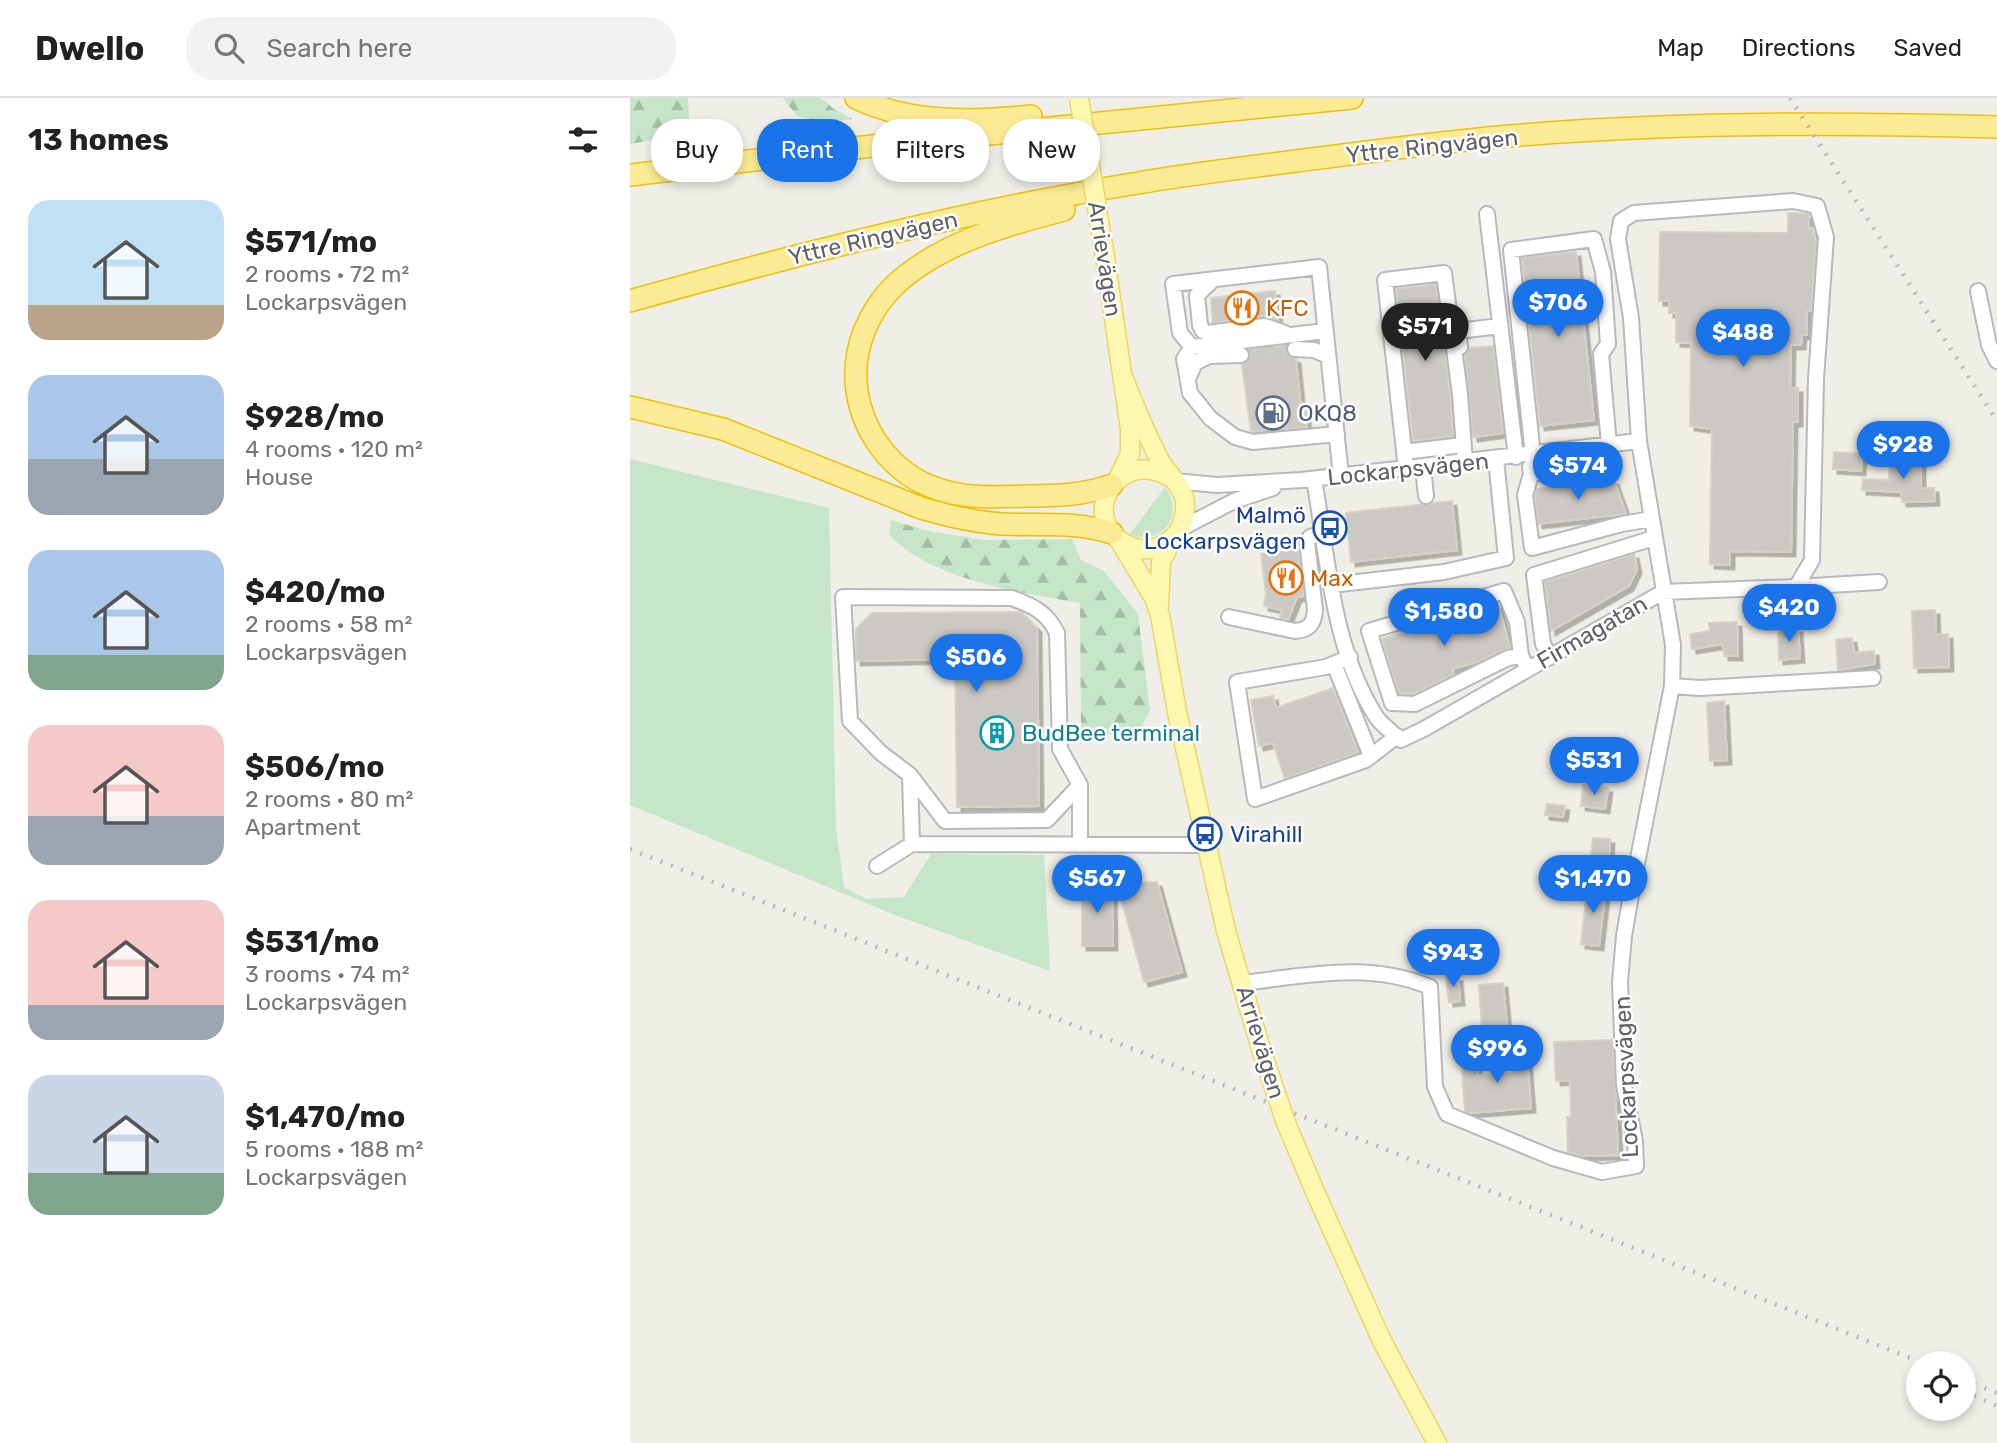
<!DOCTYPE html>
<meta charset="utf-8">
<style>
body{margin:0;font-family:Rubik,sans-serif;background:#f2f2f2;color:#222;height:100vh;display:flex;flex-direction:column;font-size:26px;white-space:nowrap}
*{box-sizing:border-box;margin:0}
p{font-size:23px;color:#767676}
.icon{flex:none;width:38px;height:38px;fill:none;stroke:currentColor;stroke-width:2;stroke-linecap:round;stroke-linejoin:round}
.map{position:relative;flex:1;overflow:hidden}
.sheet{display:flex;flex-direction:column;background:#fff;width:630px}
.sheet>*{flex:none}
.hud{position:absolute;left:21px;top:21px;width:665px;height:63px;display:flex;gap:14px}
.controls{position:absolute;left:1276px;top:1253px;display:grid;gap:14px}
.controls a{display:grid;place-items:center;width:70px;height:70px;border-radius:50%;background:#fff;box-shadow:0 4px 10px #0003;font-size:35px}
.price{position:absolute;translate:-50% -60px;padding:0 16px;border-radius:24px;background:#1a73e8;color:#fff;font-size:23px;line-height:46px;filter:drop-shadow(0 2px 4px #0008)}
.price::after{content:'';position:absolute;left:50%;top:42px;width:21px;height:16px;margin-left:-10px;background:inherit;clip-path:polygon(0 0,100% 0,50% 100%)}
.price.selected{background:#222;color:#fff}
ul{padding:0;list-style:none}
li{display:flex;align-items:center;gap:21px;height:175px;padding:0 28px}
li span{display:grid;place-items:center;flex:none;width:196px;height:140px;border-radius:21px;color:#555}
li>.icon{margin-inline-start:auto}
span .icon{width:84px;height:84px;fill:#fffc;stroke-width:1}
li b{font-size:30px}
h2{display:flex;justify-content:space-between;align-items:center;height:84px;padding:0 28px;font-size:30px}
.tag{padding:0 24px;border-radius:28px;background:#fff;box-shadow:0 4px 10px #0003;font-size:24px;line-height:63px}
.tag.selected{background:#1a73e8;color:#fff}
header{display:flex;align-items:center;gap:42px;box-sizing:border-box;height:98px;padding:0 35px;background:#fff;border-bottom:2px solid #e0e0e0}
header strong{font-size:33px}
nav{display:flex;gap:38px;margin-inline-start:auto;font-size:24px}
.search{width:490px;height:63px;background:#f2f2f2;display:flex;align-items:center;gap:18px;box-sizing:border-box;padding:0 24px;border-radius:28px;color:#767676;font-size:26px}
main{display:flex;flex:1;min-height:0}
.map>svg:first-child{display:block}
.green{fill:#c5e6c8}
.forest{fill:url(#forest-firs)}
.building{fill:#ccc9c4;stroke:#d5d2c5;stroke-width:2;filter:url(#shadow)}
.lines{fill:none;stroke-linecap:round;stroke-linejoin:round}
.minor-tunnel{stroke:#ccccc7;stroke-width:14;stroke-dasharray:14 7;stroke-linecap:butt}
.minor-casing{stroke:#b7b9bd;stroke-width:18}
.major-casing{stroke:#eed563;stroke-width:21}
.highway-casing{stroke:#f0c007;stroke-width:24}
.minor{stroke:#fff;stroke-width:14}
.major{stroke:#fdf8b0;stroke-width:18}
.highway{stroke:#faeb94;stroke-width:21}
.rail{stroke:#b7b8b8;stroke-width:4.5;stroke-dasharray:2 9;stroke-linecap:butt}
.major-bridge-casing{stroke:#eed563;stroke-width:21;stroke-linecap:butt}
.major-bridge{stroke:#fdf8b0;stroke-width:18}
.labels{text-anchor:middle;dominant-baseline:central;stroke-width:5;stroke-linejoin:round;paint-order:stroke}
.street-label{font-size:23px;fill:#5e6167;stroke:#fff}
.food-label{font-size:23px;fill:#c56008;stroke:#fff;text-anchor:start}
.service-label{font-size:23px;fill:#4e5e75;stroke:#fff;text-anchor:start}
.transit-label{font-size:23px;fill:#164399;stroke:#fff;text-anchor:end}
.culture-label{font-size:23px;fill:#0d838f;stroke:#fff;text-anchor:start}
</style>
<header>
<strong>Dwello</strong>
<div class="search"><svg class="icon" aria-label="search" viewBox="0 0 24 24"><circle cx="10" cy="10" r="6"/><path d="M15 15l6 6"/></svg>Search here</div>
<nav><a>Map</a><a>Directions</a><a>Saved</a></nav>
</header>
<main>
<section class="sheet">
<h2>13 homes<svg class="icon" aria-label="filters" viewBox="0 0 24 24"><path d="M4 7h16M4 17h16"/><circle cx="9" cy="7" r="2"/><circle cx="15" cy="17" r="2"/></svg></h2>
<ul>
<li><span style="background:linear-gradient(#bfe0f5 75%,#b9a48a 0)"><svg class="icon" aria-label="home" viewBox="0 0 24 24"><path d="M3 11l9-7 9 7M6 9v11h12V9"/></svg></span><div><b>$571/mo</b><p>2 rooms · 72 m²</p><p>Lockarpsvägen</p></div></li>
<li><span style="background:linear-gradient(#a9c7e8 60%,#9aa5b1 0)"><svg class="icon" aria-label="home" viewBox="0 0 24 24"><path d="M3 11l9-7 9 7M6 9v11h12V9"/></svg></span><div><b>$928/mo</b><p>4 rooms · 120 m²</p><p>House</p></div></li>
<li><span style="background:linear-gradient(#a9c7e8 75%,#7fa58c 0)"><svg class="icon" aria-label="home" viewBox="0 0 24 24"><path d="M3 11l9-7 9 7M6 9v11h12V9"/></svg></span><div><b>$420/mo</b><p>2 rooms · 58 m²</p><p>Lockarpsvägen</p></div></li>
<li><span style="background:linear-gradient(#f6c9c9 65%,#9aa5b1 0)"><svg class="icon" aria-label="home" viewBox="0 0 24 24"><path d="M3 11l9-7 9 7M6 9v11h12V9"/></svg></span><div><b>$506/mo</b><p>2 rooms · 80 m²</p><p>Apartment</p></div></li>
<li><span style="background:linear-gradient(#f6c9c9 75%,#9aa5b1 0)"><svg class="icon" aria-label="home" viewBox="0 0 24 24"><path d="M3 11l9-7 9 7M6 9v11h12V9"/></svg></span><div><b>$531/mo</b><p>3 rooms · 74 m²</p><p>Lockarpsvägen</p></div></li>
<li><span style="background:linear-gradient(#c9d6e8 70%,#7fa58c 0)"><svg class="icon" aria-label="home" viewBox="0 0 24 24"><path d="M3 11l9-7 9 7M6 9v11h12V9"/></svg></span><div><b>$1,470/mo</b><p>5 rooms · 188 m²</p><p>Lockarpsvägen</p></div></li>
</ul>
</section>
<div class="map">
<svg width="1367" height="1345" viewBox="0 0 1367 1345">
<defs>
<pattern id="forest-firs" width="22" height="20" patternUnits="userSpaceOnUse" patternTransform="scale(1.75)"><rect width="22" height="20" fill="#c5e6c8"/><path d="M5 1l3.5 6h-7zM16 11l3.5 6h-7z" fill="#a3bea6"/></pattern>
<filter id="shadow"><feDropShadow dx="4.5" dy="4.5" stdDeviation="0" flood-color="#0004"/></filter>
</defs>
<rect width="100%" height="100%" fill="#f0efe7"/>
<path class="green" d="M0 361 199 410 206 730 214 789 236 801 274 799 301 756 414 757 420 873 265 817 0 707Z
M535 389C555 416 533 449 500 436Z"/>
<path class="forest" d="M0 0H58L60 36 0 46Z
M153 0H191L204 11 223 21 191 24 167 18Z
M261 422 298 433 355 442 442 441 451 462 474 473 508 516 520 613 507 637 451 636 450 505C392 495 302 482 259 437Z"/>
<path class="building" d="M1158 115 1179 116 1178 130H1183L1186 146 1181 213H1177V237H1172L1171 247H1161L1160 290H1168V324H1163L1161 454 1100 453V467L1080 466 1082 331 1060 328 1061 245 1046 244V215H1039V203H1029L1030 134 1158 135Z
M946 154 964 322 910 328 892 160Z
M806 186 820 297 823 338 783 343 766 191Z
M645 193 648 222 634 218 583 225 581 200Z
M656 248 657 256 666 261 671 311 675 310 677 329 621 333 612 267 620 261 619 252Z
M863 248 873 335 843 339 835 257 839 250Z
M1204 354 1232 356 1231 373 1203 371Z
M1260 360 1291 361V390H1304L1305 403 1272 404 1271 394 1232 392 1233 381 1259 382Z
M984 382 996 416 908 426 905 398 907 391Z
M822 403 827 452 721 464 716 415Z
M668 451 674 498 667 499 658 522 650 520 652 512 634 508 636 496 631 456Z
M1004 456 1007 471 999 488 921 533 915 484Z
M868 506 880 550 850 563 822 571 824 576 783 596H769L752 541Z
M1305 512 1306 537 1318 536 1319 569 1284 570 1282 513Z
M1130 513H1149V527H1130Z
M391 514 407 530 409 708 327 709 325 561 226 563V531L242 515Z
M1107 524 1108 558H1094L1093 546 1062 551 1060 536 1080 533 1079 525Z
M1168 530 1170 560 1149 562 1148 531Z
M1222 540 1224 555 1244 553 1245 566 1208 572 1206 542Z
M703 590 728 655 655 680 643 645 629 648 621 602 643 598 646 610Z
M1094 603 1097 662 1080 663 1077 605Z
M980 649 996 651 994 671 978 669Z
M953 687 978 690 975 711 951 708Z
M917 706 935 708 933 719 915 717Z
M963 740 980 741 979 760 961 759Z
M942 759 961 761 958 782 939 779Z
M527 784 552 874 514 884 487 785Z
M452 785H482L483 848H452Z
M958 785 976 788 969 848 951 846Z
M828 879 830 903 819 904 816 880Z
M873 885 877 928 852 930 849 887Z
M983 942 988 1057 950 1058 938 1054 937 1019H941L940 982 926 983 924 944Z
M896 946 901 1010 839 1015 835 1013 831 957 846 955 848 978 882 975 880 948Z"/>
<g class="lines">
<path class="minor-tunnel" d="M611 257 665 251"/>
<defs>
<path id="minor" d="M857 116 886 359
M583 182 567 197 570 227 573 233 577 235 635 228 655 235
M1348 193 1359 247 1367 263
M695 233 562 249 550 235 543 186 689 169 711 378
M562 249 554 261 560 295 580 320 605 339 623 344 707 336
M830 249 828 233 870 228
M665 251 684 252 698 258
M558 281 565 265 579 258 611 257
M774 354 833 347
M903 357 881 152 964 141 973 174 978 246 971 256 979 347
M793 369 796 398
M900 369 901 376 949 370
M776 371 755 182 814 175 830 296 835 364
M901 376 895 397 902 450 992 426 1021 421
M544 383 587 387 672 382 1009 343
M550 431 604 403 643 390
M702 487 814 474 876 460 866 361
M1166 489 1249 484
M599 519 665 533C679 532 684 526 685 512L677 444 680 439 694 435
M891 558 878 560 785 606 762 605 739 533 874 493 887 524 891 558 898 571
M720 559 696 569 607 584 625 701 736 662 767 638
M920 559 913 546 904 477 1024 440
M704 566 741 658
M1042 588 1070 590 1243 580
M280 677 315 723 417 722 450 687
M282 746 280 677 251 655 220 623 213 499 382 500C403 508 417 514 427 535L430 651 450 687V746
M247 768 282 746 577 747
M612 885C676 878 738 863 800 889L805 989 817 1016 923 1060 972 1074 1006 1068 1005 1043 994 987 990 884 994 838 1002 791 1042 588 1043 547 1009 343 1001 220 988 141 991 123 1004 115 1163 103 1187 108 1196 139 1186 281 1182 462 1166 489 1033 494 794 631 771 642C763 635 753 628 747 620 702 551 698 460 684 381"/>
<path id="major" d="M475 159 500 331V356L489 379
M494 281C505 309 516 337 531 364 538 376 550 386 554 399 556 408 555 417 552 426 547 439 534 449 520 451 511 452 502 450 494 445 447 418 490 347 541 380
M489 442 524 500 530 517 547 614 596 833 631 951
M529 507 531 464 543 440
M686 1096 752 1243 807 1345"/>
<path id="highway" d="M226 0C280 26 343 24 401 18
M0 77 259 46 722 0
M434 112C376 127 310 145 265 187 239 212 224 248 226 283 229 331 261 376 308 391 336 401 369 399 398 398 427 398 454 397 482 387
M0 203C167 156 336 113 508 85 560 76 613 70 666 63 738 54 809 44 880 38 1042 24 1205 24 1367 29
M0 309 93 331 291 410C318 418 344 424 372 426 410 428 445 423 482 435"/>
</defs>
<use href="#minor" class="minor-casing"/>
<use href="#major" class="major-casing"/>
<use href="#highway" class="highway-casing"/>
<use href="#minor" class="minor"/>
<use href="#major" class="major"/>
<use href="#highway" class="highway"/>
<path class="rail" d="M1160 0 1367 323
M0 751 1293 1265
M1334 1282 1367 1295
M1334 1293 1367 1308"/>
<defs>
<path id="major-bridge" d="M449 0 475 159
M631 951 656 1025 686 1096"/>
</defs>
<use href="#major-bridge" class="major-bridge-casing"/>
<use href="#major-bridge" class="major-bridge"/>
</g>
<defs>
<symbol id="restaurant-ring" viewBox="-11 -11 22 22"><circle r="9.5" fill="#fff" stroke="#e8710a" stroke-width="1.5"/><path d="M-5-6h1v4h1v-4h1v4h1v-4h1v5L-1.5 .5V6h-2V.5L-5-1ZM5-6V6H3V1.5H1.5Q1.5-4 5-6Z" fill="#e8710a"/></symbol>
<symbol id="fuel-ring" viewBox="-11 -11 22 22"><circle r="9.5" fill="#fff" stroke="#5c6f8a" stroke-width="1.5"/><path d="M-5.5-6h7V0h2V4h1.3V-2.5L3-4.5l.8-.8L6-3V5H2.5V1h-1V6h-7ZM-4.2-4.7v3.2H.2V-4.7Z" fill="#5c6f8a"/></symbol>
<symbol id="bus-ring" viewBox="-11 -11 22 22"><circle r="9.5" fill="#fff" stroke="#1a4fb4" stroke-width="1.5"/><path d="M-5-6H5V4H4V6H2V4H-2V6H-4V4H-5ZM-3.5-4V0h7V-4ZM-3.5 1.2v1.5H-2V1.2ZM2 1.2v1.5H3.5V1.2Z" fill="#1a4fb4"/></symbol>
<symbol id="building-ring" viewBox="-11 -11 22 22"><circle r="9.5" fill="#fff" stroke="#0f9aa8" stroke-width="1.5"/><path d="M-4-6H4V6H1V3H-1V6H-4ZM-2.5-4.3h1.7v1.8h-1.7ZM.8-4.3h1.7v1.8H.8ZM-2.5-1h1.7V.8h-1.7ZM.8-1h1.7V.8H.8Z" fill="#0f9aa8"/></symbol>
</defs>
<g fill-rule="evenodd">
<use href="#restaurant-ring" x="593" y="191" width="38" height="38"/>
<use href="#fuel-ring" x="624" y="296" width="38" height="38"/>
<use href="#bus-ring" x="681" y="411" width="38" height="38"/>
<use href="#restaurant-ring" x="637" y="461" width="38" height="38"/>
<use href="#building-ring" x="348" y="616" width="38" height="38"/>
<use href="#bus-ring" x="556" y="717" width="38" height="38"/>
</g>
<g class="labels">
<g class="street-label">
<text transform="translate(802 48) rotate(-6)">Yttre Ringvägen</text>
<text transform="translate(243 140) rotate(-13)">Yttre Ringvägen</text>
<text transform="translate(475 161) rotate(81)">Arrievägen</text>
<text transform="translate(778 371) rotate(-6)">Lockarpsvägen</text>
<text transform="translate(962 534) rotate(-30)">Firmagatan</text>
<text transform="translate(631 944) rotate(73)">Arrievägen</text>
<text transform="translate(996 979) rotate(-93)">Lockarpsvägen</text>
</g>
<g class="food-label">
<text x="636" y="210">KFC</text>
<text x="680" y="480">Max</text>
</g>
<g class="service-label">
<text x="668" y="315">OKQ8</text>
</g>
<g class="transit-label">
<text x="676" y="417">Malmö<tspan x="676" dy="26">Lockarpsvägen</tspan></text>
<text x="600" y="736" text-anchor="start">Virahill</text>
</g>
<g class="culture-label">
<text x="392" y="635">BudBee terminal</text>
</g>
</g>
</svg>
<div class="controls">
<a><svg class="icon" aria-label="locate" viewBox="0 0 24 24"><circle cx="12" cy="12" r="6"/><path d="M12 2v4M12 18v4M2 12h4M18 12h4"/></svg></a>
</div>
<b class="price" style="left:928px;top:241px">$706</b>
<b class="price selected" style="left:795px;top:265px">$571</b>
<b class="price" style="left:1113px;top:271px">$488</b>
<b class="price" style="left:1273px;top:383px">$928</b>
<b class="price" style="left:948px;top:404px">$574</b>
<b class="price" style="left:1159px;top:546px">$420</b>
<b class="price" style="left:814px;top:550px">$1,580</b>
<b class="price" style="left:346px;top:596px">$506</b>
<b class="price" style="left:964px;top:699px">$531</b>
<b class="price" style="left:467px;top:817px">$567</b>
<b class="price" style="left:963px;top:817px">$1,470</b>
<b class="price" style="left:823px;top:891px">$943</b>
<b class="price" style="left:867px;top:987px">$996</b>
<div class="hud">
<a class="tag">Buy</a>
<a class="tag selected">Rent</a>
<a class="tag">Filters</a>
<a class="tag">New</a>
</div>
</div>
</main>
